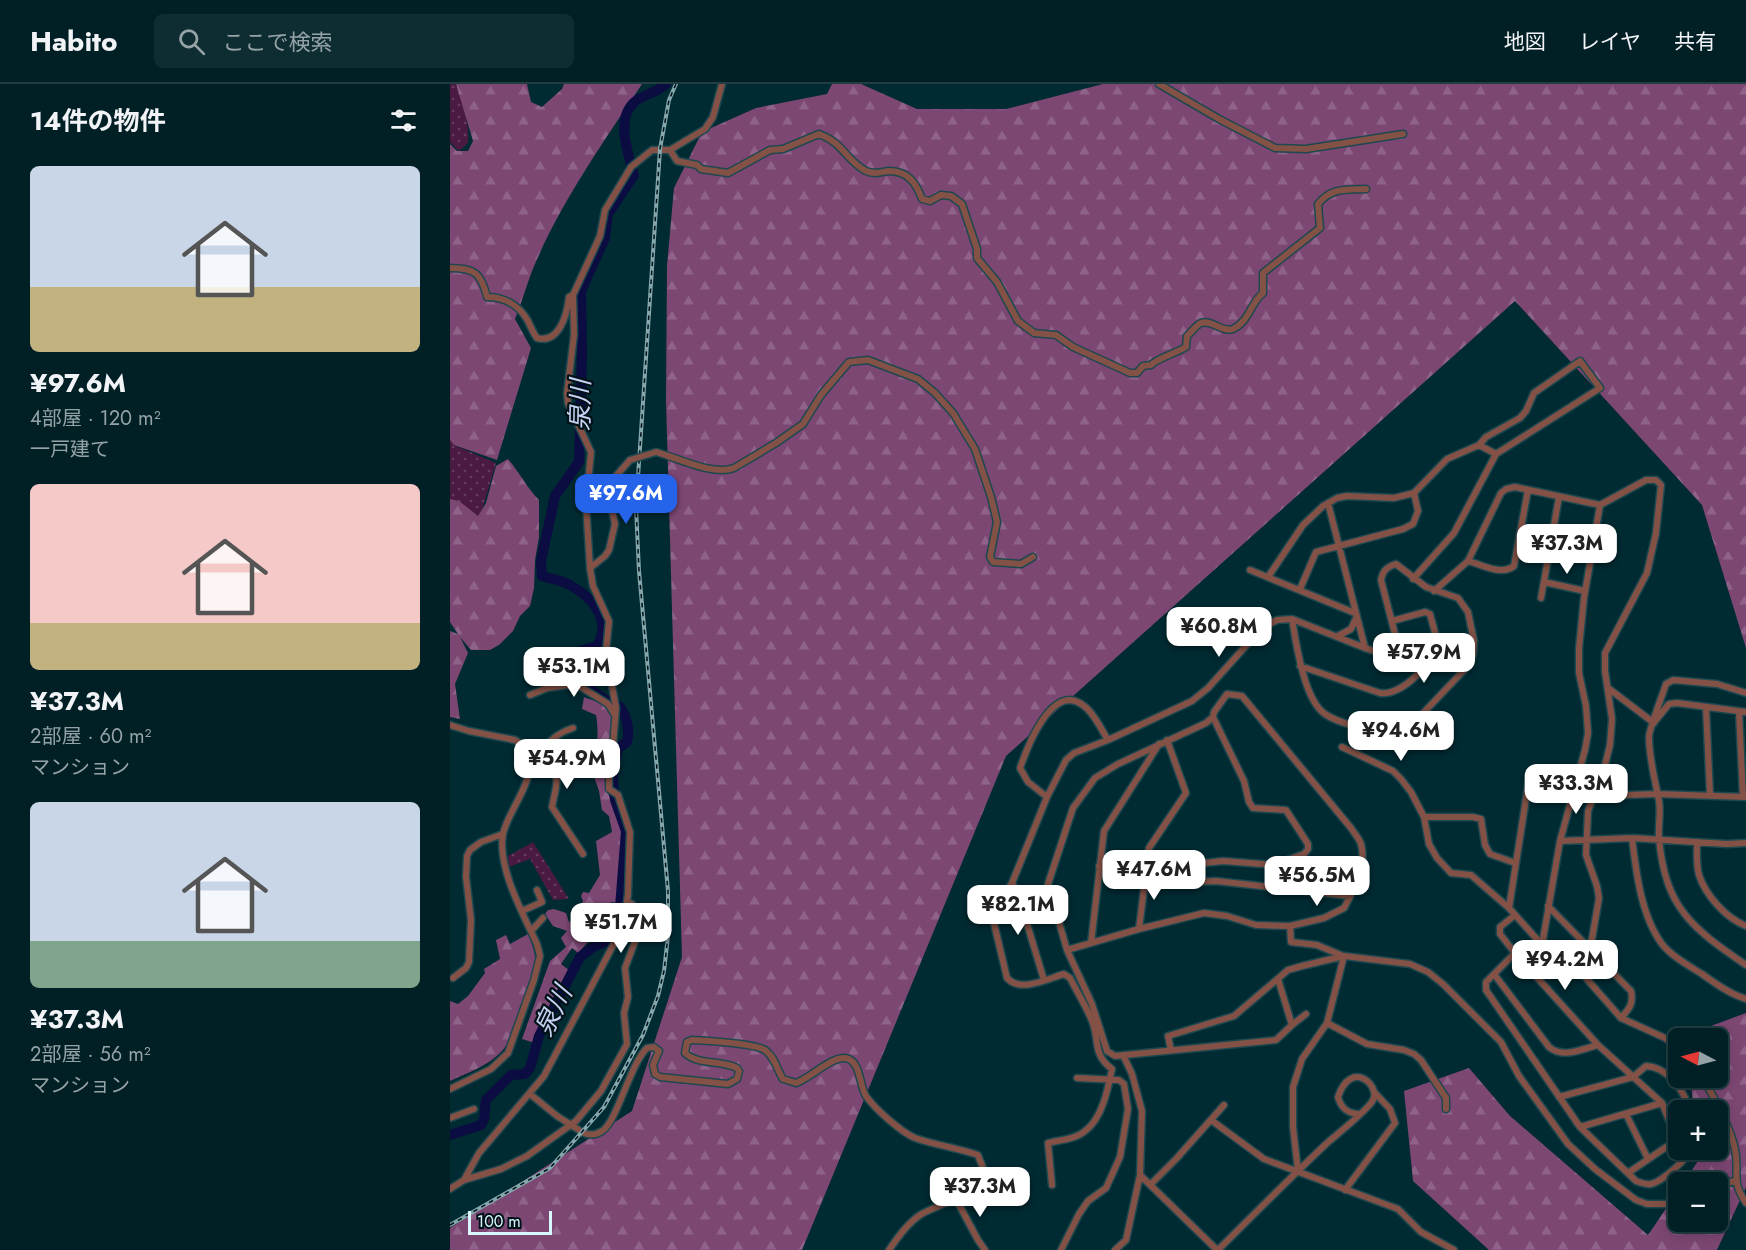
<!DOCTYPE html>
<html lang="ja">
<meta charset="utf-8">
<style>
body{margin:0;font-family:Jost,"Noto Sans JP",sans-serif;background:#0e2d32;color:#f1f3f6;height:100vh;display:flex;flex-direction:column;font-size:22px;white-space:nowrap}
*{box-sizing:border-box;margin:0}
p{font-size:20px;color:#95a3a7}
.icon{flex:none;width:33px;height:33px;fill:none;stroke:currentColor;stroke-width:2;stroke-linecap:round;stroke-linejoin:round}
.map{position:relative;flex:1;overflow:hidden}
.side{display:flex;flex-direction:column;background:#002026;width:450px}
.side>*{flex:none}
.needle{width:39px;rotate:276deg}
.controls{position:absolute;left:1218px;top:944px;display:grid;gap:12px}
.controls a{display:grid;place-items:center;width:60px;height:60px;border-radius:9px;background:#002026;box-shadow:0 3px 15px #0003,0 0 0 2px #223e43;font-size:30px}
.scale{position:absolute;left:18px;bottom:15px;width:84px;box-sizing:border-box;padding-left:6px;border:3px solid #d9f7fd;border-top:0;font-size:16px;line-height:21px;white-space:nowrap;color:#d9f7fd;-webkit-text-stroke:4px #001217;paint-order:stroke}
.price{position:absolute;translate:-50% -51px;padding:0 14px;border-radius:12px;background:#fff;color:#222;font-size:20px;line-height:39px;filter:drop-shadow(0 2px 3px #0008)}
.price::after{content:'';position:absolute;left:50%;top:36px;width:18px;height:14px;margin-left:-9px;background:inherit;clip-path:polygon(0 0,100% 0,50% 100%)}
.price.current{background:#2563eb;color:#fff}
ul{padding:0;list-style:none}
li{display:grid;align-content:center;gap:12px;height:318px;padding:0 30px}
li span{display:grid;place-items:center;height:186px;border-radius:9px;color:#555}
li>.icon{margin-inline-start:auto}
span .icon{width:108px;height:108px;fill:#fffc;stroke-width:1}
li b{font-size:26px}
h2{display:flex;justify-content:space-between;align-items:center;height:72px;padding:0 30px;font-size:26px}
header{display:flex;align-items:center;gap:36px;box-sizing:border-box;height:84px;padding:0 30px;background:#002026;border-bottom:2px solid #223e43}
header strong{font-size:28px}
nav{display:flex;gap:33px;margin-inline-start:auto;font-size:21px}
.search{width:420px;height:54px;background:#0e2d32;display:flex;align-items:center;gap:15px;box-sizing:border-box;padding:0 21px;border-radius:9px;color:#95a3a7;font-size:22px}
main{display:flex;flex:1;min-height:0}
.map>svg:first-child{display:block}
.grass{fill:url(#grass-dots)}
.forest{fill:url(#forest-firs)}
.lines{fill:none;stroke-linecap:round;stroke-linejoin:round}
.river{stroke:#0b0c41;stroke-width:10}
.minor-casing{stroke:#1e484f;stroke-width:9}
.minor{stroke:#835146;stroke-width:6}
.rail-casing{stroke:#84a7ae;stroke-width:4}
.rail{stroke:#001217;stroke-width:1.5;stroke-dasharray:4.5;stroke-linecap:butt}
.minor-bridge-casing{stroke:#1e484f;stroke-width:9;stroke-linecap:butt}
.minor-bridge{stroke:#835146;stroke-width:6}
.labels{text-anchor:middle;dominant-baseline:central;stroke-width:4.5;stroke-linejoin:round;paint-order:stroke}
.water-label{font-size:26px;font-style:italic;fill:#c7d1f4;stroke:#001217}
</style>
<header>
<strong>Habito</strong>
<div class="search"><svg class="icon" aria-label="search" viewBox="0 0 24 24"><circle cx="10" cy="10" r="6"/><path d="M15 15l6 6"/></svg>ここで検索</div>
<nav><a>地図</a><a>レイヤ</a><a>共有</a></nav>
</header>
<main>
<section class="side">
<h2>14件の物件<svg class="icon" aria-label="filters" viewBox="0 0 24 24"><path d="M4 7h16M4 17h16"/><circle cx="9" cy="7" r="2"/><circle cx="15" cy="17" r="2"/></svg></h2>
<ul>
<li><span style="background:linear-gradient(#c9d6e8 65%,#c2b280 0)"><svg class="icon" aria-label="home" viewBox="0 0 24 24"><path d="M3 11l9-7 9 7M6 9v11h12V9"/></svg></span><div><b>¥97.6M</b><p>4部屋 · 120 m²</p><p>一戸建て</p></div></li>
<li><span style="background:linear-gradient(#f6c9c9 75%,#c2b280 0)"><svg class="icon" aria-label="home" viewBox="0 0 24 24"><path d="M3 11l9-7 9 7M6 9v11h12V9"/></svg></span><div><b>¥37.3M</b><p>2部屋 · 60 m²</p><p>マンション</p></div></li>
<li><span style="background:linear-gradient(#c9d6e8 75%,#7fa58c 0)"><svg class="icon" aria-label="home" viewBox="0 0 24 24"><path d="M3 11l9-7 9 7M6 9v11h12V9"/></svg></span><div><b>¥37.3M</b><p>2部屋 · 56 m²</p><p>マンション</p></div></li>
</ul>
</section>
<div class="map">
<svg width="1296" height="1166" viewBox="0 0 1296 1166">
<defs>
<pattern id="grass-dots" width="8" height="8" patternUnits="userSpaceOnUse" patternTransform="scale(1.5)"><rect width="8" height="8" fill="#4a1a43"/><path d="M2 2h.1M6 6h.1" fill="none" stroke="#643c5f" stroke-width="1.8" stroke-linecap="round"/></pattern>
<pattern id="forest-firs" width="22" height="20" patternUnits="userSpaceOnUse" patternTransform="scale(1.5)"><rect width="22" height="20" fill="#7d4774"/><path d="M5 1l3.5 6h-7zM16 11l3.5 6h-7z" fill="#8f6289"/></pattern>
</defs>
<rect width="100%" height="100%" fill="#002b33"/>
<path class="grass" d="M0 0H6C12 19 20 39 18 59L9 67 0 58Z
M0 355 6 362 46 379 30 433 0 415Z
M83 758 119 815 103 816 80 775 59 783 58 772Z"/>
<path class="forest" d="M6 0H77L81 18 92 23 112 5 114 0H192C152 60 109 121 82 187 76 203 71 220 65 235L81 264 47 376 4 361 0 356V60L7 67H18L23 57Z
M382 0H411L467 25H556L653 0H1296V564L1252 421 1065 217 556 672 352 1166H0V1144L182 1027 232 873 216 316 217 182 224 104 252 48 306 24 377 10Z
M58 375C70 389 77 404 89 416V453L85 476 84 504 80 522 70 532 63 547 49 561 40 566H21L10 553 18 569 5 600 10 635 0 633V547L8 550 0 538V415L9 417 28 432 36 419 46 382Z
M134 613C141 616 153 619 159 625 169 637 157 670 156 685 156 693 157 701 158 709L174 747 169 813 168 819 161 818 148 843 157 851 150 857 138 858 128 869 122 864 111 880 120 887 88 949 85 959 72 955 100 877 116 863 111 854 117 847 103 842 95 830 98 826 104 825 116 829 119 838 123 836 133 817 131 812 133 808 139 809 150 791 146 757 162 748 159 732 152 726 149 707 140 681C148 666 149 648 146 631L132 625Z
M78 850C81 857 84 865 85 873 86 889 63 956 52 967 38 982 17 989 0 997V917L8 920 18 912 35 889 34 885 50 875 46 856 56 851 60 860Z
M1296 929V1103L1267 1166H1039L963 1097 954 1007 1019 984 1060 1032 1198 1151 1228 1107V1137H1268V1098H1234L1250 1074 1249 1065H1268V1026H1244L1240 993H1268V954H1234V952Z"/>
<g class="lines">
<path class="river" d="M0 1051 31 1041 34 1036 36 1016 61 991 75 990 80 984 89 952 130 873 143 863 160 856 168 839 170 823 176 747 165 716 163 698V689L168 664 177 658C180 647 177 631 169 622 166 619 160 618 156 616 139 606 119 588 130 567L147 562C162 536 143 514 120 501 112 496 101 495 92 492L91 477 105 412 129 378 132 269 131 207 155 154 158 130 184 91C178 69 164 32 187 16 197 10 207 8 216 0"/>
<defs>
<path id="minor" d="M709 0 769 35 825 64 856 65 953 50
M220 66 227 77 247 81 251 85 278 89 320 66 333 65 369 50C394 59 396 77 416 87 424 91 431 88 439 87 458 87 466 99 472 115L480 117 491 111 501 112 512 120 527 165V174L547 198 568 237 584 249 606 251 623 263 680 289H687L693 282 701 281C706 275 726 269 736 263L737 252C741 249 746 241 751 239 762 235 772 249 783 245 799 238 801 218 813 209V189L870 144 868 120C882 103 896 106 916 105
M0 184C25 184 31 189 37 213 54 213 69 221 78 237 81 243 83 249 87 254 109 260 117 231 119 213L123 211 150 152 155 126 181 83 202 66H220L255 45 263 33 272 0
M1029 361 1046 370
M206 368C228 374 263 392 284 384L326 359 353 340 371 311 399 278 418 276 468 295 485 309 503 329 525 365 541 413 547 438 540 473 543 478 571 480 583 473
M878 419 915 564
M1018 477C1033 481 1051 492 1064 482L1078 406
M140 484 155 472 159 466 165 440 161 422V405L166 392 180 376
M800 486 905 529
M818 493 853 441 873 422 887 414 897 412 944 414 964 409 997 375 1029 361 1036 353 1070 334 1076 327 1084 309 1130 277 1150 304 1046 370 1004 449 963 495
M1094 498 1135 507
M850 505 866 468 953 445 963 440 968 427 964 409
M984 507 1018 477 1051 409 1056 405 1065 403 1150 421 1196 396H1206L1211 401 1206 449 1197 489 1155 569V587L1162 635 1160 661 1153 689 1138 727 1136 771 1147 802 1149 814 1142 855 1138 862
M1091 514 1109 413
M888 552 901 545 906 534
M850 582 930 609C951 613 985 578 986 558 986 548 982 539 980 530L975 528 942 537
M1158 604 1204 639
M1296 609 1267 600 1223 596 1216 600C1213 610 1199 645 1199 653 1199 674 1205 696 1209 717 1211 729 1208 741 1209 754 1215 824 1242 844 1296 881
M80 611 97 604 126 600 158 620 165 631
M1256 624 1260 711
M1289 628 1293 713
M1206 636 1219 620 1227 619 1296 628
M0 641 19 647 65 656C103 678 59 721 53 750 47 783 73 830 87 860L90 872 84 896 58 969 41 985 0 1005
M892 663 943 687 951 695 961 708 974 733 979 760 987 774 1001 789 1021 791 1059 824 1092 861 1135 893 1171 934 1215 954 1228 964
M80 672C99 664 100 651 123 644
M81 678 99 679C112 695 105 704 102 723L133 770
M1144 712 1207 710 1296 713
M597 713 578 698 570 684C577 664 602 596 634 622 644 629 651 645 658 656
M974 733H1023L1031 735 1035 761 1040 770 1065 779
M1182 754C1186 787 1191 832 1212 860 1221 872 1239 882 1252 890 1266 900 1280 910 1296 915
M1110 757 1182 754 1277 760 1296 759
M1247 758C1247 768 1246 780 1249 791 1256 812 1276 834 1296 842
M649 782 696 787 716 783 773 777 824 781 854 770 858 765V760L836 726 803 724 799 718 794 697 763 633
M744 798 766 797 900 812
M562 799 568 810 594 896
M1098 822 1181 907C1184 920 1179 925 1171 934
M1059 824 1080 689
M72 827 92 818 87 806
M1065 831 1050 843V850L1065 869 1148 961 1212 1019 1224 1049 1222 1059 1178 1089
M840 842 841 858 867 861 893 872
M689 845 699 764 736 709 717 656
M81 847 93 834
M641 859 654 747 709 660
M1092 861 1110 757 1135 666 1138 649 1136 622 1129 589V564L1134 514 1150 421
M617 866 689 845 754 829 777 832 806 841 840 842 874 834 894 824C904 806 917 781 911 760 909 754 904 749 901 744L792 612 777 610 764 628 763 633 756 639 668 680 645 694 623 724 598 800 617 866 642 920 657 967 665 972 826 956 842 941
M1065 869 1036 898V906L1130 1043 1186 1097C1191 1099 1195 1101 1201 1100 1212 1098 1236 1075 1243 1065
M1044 890 1099 963C1113 975 1132 965 1148 961
M3 894 16 884 19 878 21 836 16 793 17 772 20 766 31 758 53 750
M828 895 842 941 856 930
M877 939 917 960 954 966 964 970 971 976 996 1014V1025
M721 966 718 952 784 932 838 886 852 882 894 872 960 880 978 888 993 900 1051 958 1069 992 1118 1060 1145 1085 1186 1116 1197 1120H1228
M1252 993C1264 1013 1280 1043 1285 1065 1290 1088 1280 1096 1296 1119
M80 1010 107 1032 129 1046
M1109 1013 1183 993 1196 982C1218 983 1234 1007 1240 1026
M1176 1030 1198 1075
M0 1034 24 1025
M761 1036 814 1075 948 1125 971 1148 1004 1166
M1130 1043 1212 1019
M134 1049C139 1051 146 1051 152 1047 167 1038 180 980 197 964L204 963 209 967 203 981 205 990 210 993 278 1000 287 995 289 987 287 984C272 976 247 981 235 969L237 958 242 956C258 957 303 959 315 966 325 973 327 986 333 995L346 999C360 994 381 973 395 974 411 976 409 1001 416 1012 425 1025 451 1048 465 1054 485 1061 507 1064 528 1071 529 1075 532 1080 533 1084 538 1110 486 1120 470 1131 457 1140 448 1153 439 1166
M848 1087 843 1043V1003L852 975 877 939 894 872
M690 1091 767 1166
M14 1096 29 1069 94 992 167 854 175 832 178 810 180 748 168 711 159 705V683L163 662 166 624 156 568 159 537 143 502 140 484 136 420 141 368 118 319 117 309 124 251 123 211
M602 1101 598 1059C610 1056 626 1055 635 1047 652 1035 658 1005 662 985 642 970 650 957 642 937 636 922 627 908 620 894L614 890C597 895 570 909 557 894L542 831 562 799 597 713 616 676 624 669 658 656 742 617 758 604 812 544 827 536 842 535 915 564 924 567 936 566 945 556V550L931 496C933 486 937 483 946 480L976 503 1008 514 1018 528 1024 557 1023 571 1017 583 958 645C942 657 931 651 914 645 902 641 886 638 875 630 854 616 846 559 842 535
M700 1101 726 1075 774 1021
M1268 1101 1285 1097
M0 1105 14 1096 51 1085 77 1072 126 1037 151 1007 177 960 174 929 178 913 175 884 186 855 187 846V835L182 820 177 818
M895 1106 945 1039 940 1025 925 1009
M506 1115 528 1156 535 1166
M611 1166 629 1130 638 1117 656 1104 670 1073 678 1025 674 1000 669 996 627 994
M665 1166 676 1156 690 1091 692 1027 682 990 673 971
M768 1166C804 1130 839 1095 876 1060 886 1051 918 1026 923 1016 931 1002 901 974 888 1013 891 1024 897 1029 908 1030"/>
</defs>
<use href="#minor" class="minor-casing"/>
<use href="#minor" class="minor"/>
<defs>
<path id="rail" d="M0 1141 100 1084 154 1023 193 951 208 912 214 887 218 852V807L189 487 186 423 210 65 219 16 226 0"/>
</defs>
<use href="#rail" class="rail-casing"/>
<use href="#rail" class="rail"/>
<defs>
<path id="minor-bridge" d="M180 376 206 368"/>
</defs>
<use href="#minor-bridge" class="minor-bridge-casing"/>
<use href="#minor-bridge" class="minor-bridge"/>
</g>
<g class="labels">
<g class="water-label">
<text transform="translate(130 321) rotate(-89)">泉川</text>
<text transform="translate(103 927) rotate(-64)">泉川</text>
</g>
</g>
</svg>
<div class="controls">
<a><svg class="needle" viewBox="-14 -14 28 28"><path d="M0-13l5 13h-10z" fill="#e53935"/><path d="M0 13l5-13h-10z" fill="#95a3a7"/></svg></a>
<a>+</a>
<a>−</a>
</div>
<div class="scale">100 m</div>
<b class="price current" style="left:176px;top:441px">¥97.6M</b>
<b class="price" style="left:1117px;top:491px">¥37.3M</b>
<b class="price" style="left:769px;top:574px">¥60.8M</b>
<b class="price" style="left:974px;top:600px">¥57.9M</b>
<b class="price" style="left:124px;top:614px">¥53.1M</b>
<b class="price" style="left:951px;top:678px">¥94.6M</b>
<b class="price" style="left:117px;top:706px">¥54.9M</b>
<b class="price" style="left:1126px;top:731px">¥33.3M</b>
<b class="price" style="left:704px;top:817px">¥47.6M</b>
<b class="price" style="left:867px;top:823px">¥56.5M</b>
<b class="price" style="left:568px;top:852px">¥82.1M</b>
<b class="price" style="left:171px;top:870px">¥51.7M</b>
<b class="price" style="left:1115px;top:907px">¥94.2M</b>
<b class="price" style="left:530px;top:1134px">¥37.3M</b>
</div>
</main>
